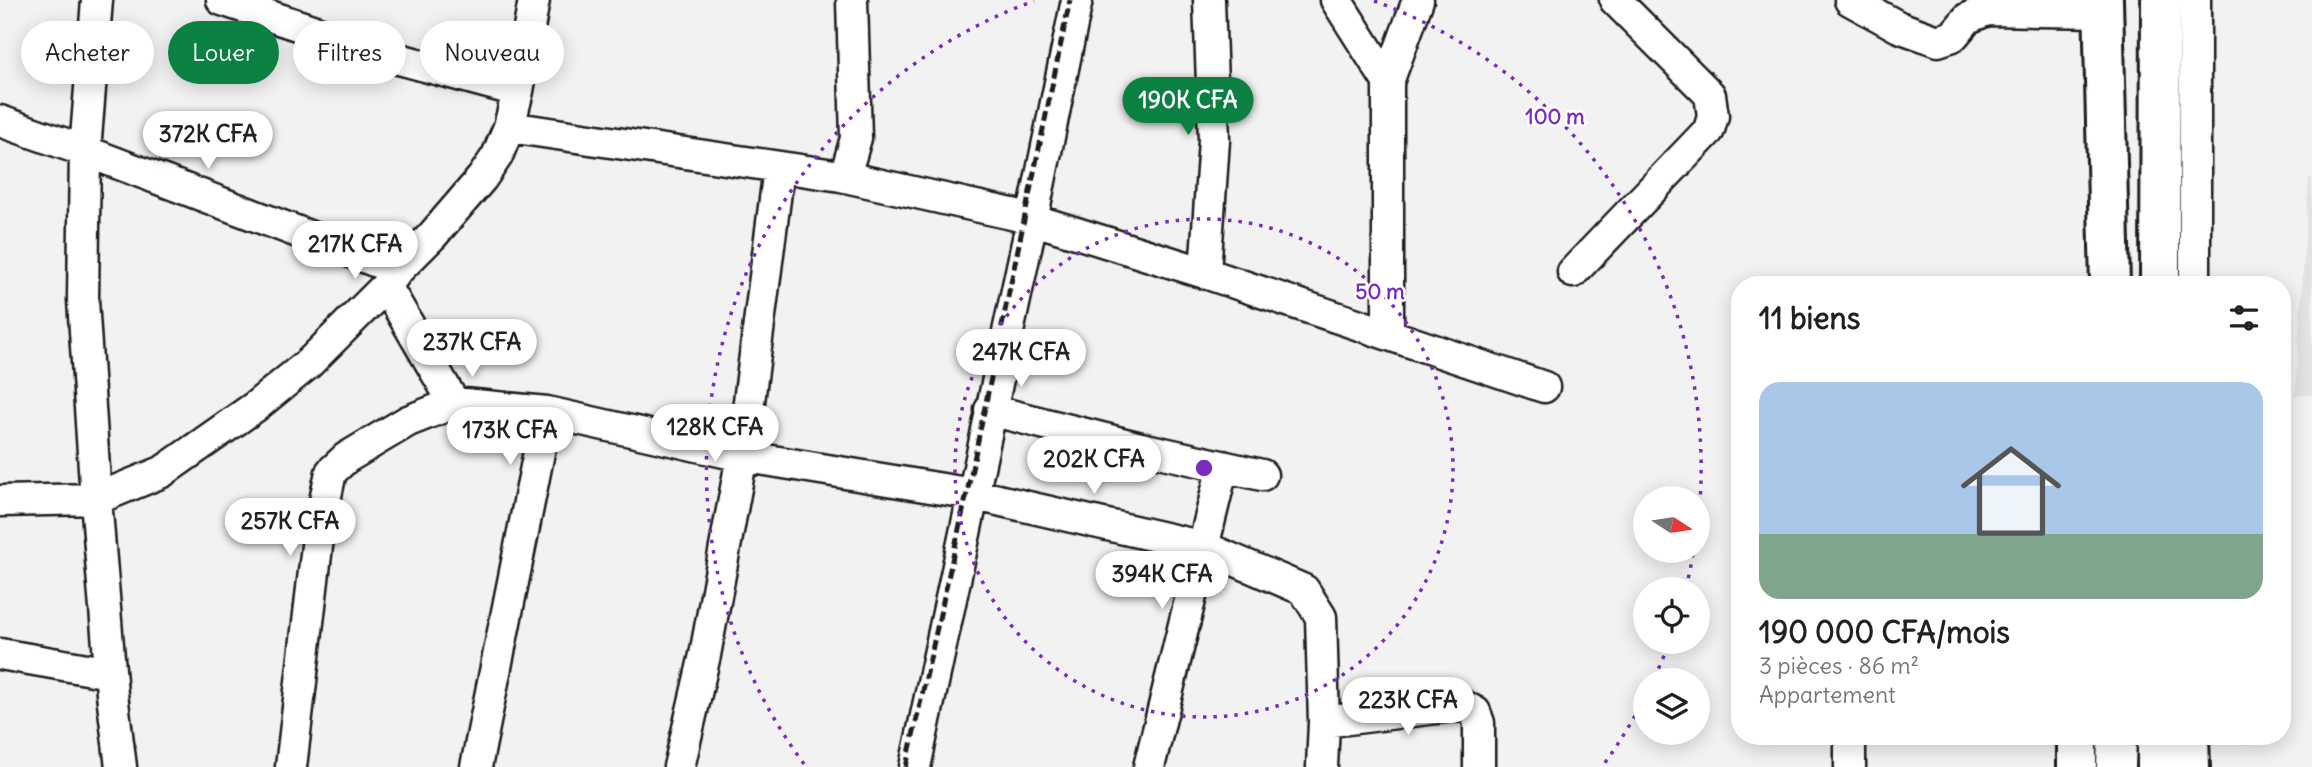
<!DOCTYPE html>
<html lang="fr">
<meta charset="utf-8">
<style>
body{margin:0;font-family:Delius,sans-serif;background:#f2f2f2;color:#202124;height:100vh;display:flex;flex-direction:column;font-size:26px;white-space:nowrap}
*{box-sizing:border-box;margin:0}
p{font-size:23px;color:#757577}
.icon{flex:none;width:38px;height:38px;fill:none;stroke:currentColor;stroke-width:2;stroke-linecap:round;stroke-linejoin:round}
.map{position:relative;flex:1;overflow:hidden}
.drawer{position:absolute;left:1731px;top:276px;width:560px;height:469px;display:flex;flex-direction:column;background:#fff;border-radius:28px;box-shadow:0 4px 18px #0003}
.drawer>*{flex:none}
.guide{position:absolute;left:21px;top:21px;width:665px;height:63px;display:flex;gap:14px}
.needle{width:46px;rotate:102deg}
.fabs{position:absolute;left:1633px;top:486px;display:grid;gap:14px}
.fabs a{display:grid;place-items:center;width:77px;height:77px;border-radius:50%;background:#fff;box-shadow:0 4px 18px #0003;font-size:35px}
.price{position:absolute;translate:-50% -60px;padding:0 16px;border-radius:24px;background:#fff;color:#222;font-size:23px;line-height:46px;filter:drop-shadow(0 2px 4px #0008)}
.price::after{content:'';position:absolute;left:50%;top:42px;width:21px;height:16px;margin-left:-10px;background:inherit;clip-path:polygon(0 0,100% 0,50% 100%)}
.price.selected{background:#0b8043;color:#fff}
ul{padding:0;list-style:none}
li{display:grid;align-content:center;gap:14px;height:371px;padding:0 28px}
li+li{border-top:2px solid #e0e0e0}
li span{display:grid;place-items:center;height:217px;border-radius:21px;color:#555}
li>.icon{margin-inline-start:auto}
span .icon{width:126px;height:126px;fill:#fffc;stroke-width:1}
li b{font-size:30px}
h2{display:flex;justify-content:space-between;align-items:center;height:84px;padding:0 28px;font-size:30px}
.pill{padding:0 24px;border-radius:32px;background:#fff;box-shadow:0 4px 18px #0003;font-size:24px;line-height:63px}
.pill.selected{background:#0b8043;color:#fff}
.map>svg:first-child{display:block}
.built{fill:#e2e2e2}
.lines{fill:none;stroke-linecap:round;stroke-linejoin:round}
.street-casing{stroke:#1c1c1c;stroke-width:35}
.highway-casing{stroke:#1c1c1c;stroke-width:44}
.street{stroke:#fff;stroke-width:30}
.highway{stroke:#fff;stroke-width:38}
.rail{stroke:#1c1c1c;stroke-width:5;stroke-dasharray:10 5;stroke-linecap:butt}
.ring{fill:none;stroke:#7b2cbf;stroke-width:3.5;stroke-dasharray:3.5 7}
.centre{fill:#7b2cbf;stroke:#fff;stroke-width:3.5}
.ring-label{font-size:21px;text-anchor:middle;font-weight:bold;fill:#7b2cbf;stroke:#fff;stroke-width:5;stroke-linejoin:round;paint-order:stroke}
</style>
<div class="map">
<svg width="2312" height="767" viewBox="0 0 2312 767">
<rect width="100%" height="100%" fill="#f2f2f2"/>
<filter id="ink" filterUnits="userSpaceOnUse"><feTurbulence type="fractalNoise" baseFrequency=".0143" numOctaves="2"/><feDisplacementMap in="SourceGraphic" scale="14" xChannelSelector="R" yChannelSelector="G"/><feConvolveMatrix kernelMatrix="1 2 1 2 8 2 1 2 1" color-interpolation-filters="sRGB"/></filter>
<g filter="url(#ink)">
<path class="built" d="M2309 177 2312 178V395L2295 396Z"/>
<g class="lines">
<defs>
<path id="street" d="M97 0 85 151 83 300 96 499 112 694 121 767
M222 0 399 59 518 91
M1336 0 1388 82
M1850 0 1899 27 1938 41 1953 36 1968 18 1987 10 2103 12
M0 121 85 151 398 270
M509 127 841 176 1025 217 1205 273 1544 387
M841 176 848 166 856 138 852 0
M1573 272 1709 130 1713 116 1710 95 1615 0
M1205 273 1214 140 1209 0
M2195 285V0
M386 286 454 403
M1388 333V82L1418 0
M990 410 1141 448 1262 475
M0 501 96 499 162 472 256 406 309 363 386 286 398 270 432 236 482 178 497 156 509 127 518 91 534 0
M0 654 110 673
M1324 722 1453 706 1466 707 1475 712 1479 723V767
M291 767 319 529 331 472 346 458 408 421 454 403 547 412
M476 767 547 412 742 456 967 493 1204 547 1304 590 1321 617 1324 722 1322 767
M679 767 705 655 742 456 779 168
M915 767 1032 220 1077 0
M1149 767 1223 466
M1850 767V737"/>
<path id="highway" d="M2103 0 2110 285
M2160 285 2161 0
M2189 737 2190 767
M2077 767V737
M2116 767 2117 737
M2157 767V737"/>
</defs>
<use href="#street" class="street-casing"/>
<use href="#highway" class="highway-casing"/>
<use href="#street" class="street"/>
<use href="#highway" class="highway"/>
<path class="rail" d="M906 767 967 493 1070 0"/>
</g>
</g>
<g class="ring">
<circle cx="1204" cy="468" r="249"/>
<path d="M1693 554A497 497 0 0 1 1686 588M1668 646A497 497 0 0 1 1654 678M1645 697A497 497 0 0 1 1604 764M804 764A497 497 0 0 1 1034 1M1374 1A497 497 0 0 1 1698 524"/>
</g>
<circle cx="1204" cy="468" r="10" class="centre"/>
<g class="ring-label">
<text x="1555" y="124">100 m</text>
<text x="1380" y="299">50 m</text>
</g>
</svg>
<div class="fabs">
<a><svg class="needle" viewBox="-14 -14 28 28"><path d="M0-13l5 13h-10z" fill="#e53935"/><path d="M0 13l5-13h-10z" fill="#757577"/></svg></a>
<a><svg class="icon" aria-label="locate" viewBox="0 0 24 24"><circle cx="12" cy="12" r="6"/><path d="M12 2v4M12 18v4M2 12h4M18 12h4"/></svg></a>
<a><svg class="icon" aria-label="layers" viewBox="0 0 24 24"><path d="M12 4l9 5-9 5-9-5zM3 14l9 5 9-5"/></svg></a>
</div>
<b class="price selected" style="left:1188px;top:137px">190K CFA</b>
<b class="price" style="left:208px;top:171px">372K CFA</b>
<b class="price" style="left:355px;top:281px">217K CFA</b>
<b class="price" style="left:472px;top:379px">237K CFA</b>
<b class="price" style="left:1021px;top:389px">247K CFA</b>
<b class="price" style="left:715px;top:464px">128K CFA</b>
<b class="price" style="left:510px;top:467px">173K CFA</b>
<b class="price" style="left:1094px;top:496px">202K CFA</b>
<b class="price" style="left:290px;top:558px">257K CFA</b>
<b class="price" style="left:1162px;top:611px">394K CFA</b>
<b class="price" style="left:1408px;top:737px">223K CFA</b>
<div class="guide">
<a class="pill">Acheter</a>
<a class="pill selected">Louer</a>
<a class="pill">Filtres</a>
<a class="pill">Nouveau</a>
</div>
<section class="drawer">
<h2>11 biens<svg class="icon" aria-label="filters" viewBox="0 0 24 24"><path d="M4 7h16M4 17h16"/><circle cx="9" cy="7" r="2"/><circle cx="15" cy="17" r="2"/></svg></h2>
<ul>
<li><span style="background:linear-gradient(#a9c7e8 70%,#7fa58c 0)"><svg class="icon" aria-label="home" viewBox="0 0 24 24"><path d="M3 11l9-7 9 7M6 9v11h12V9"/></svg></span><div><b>190 000 CFA/mois</b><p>3 pièces · 86 m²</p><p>Appartement</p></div></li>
</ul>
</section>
</div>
